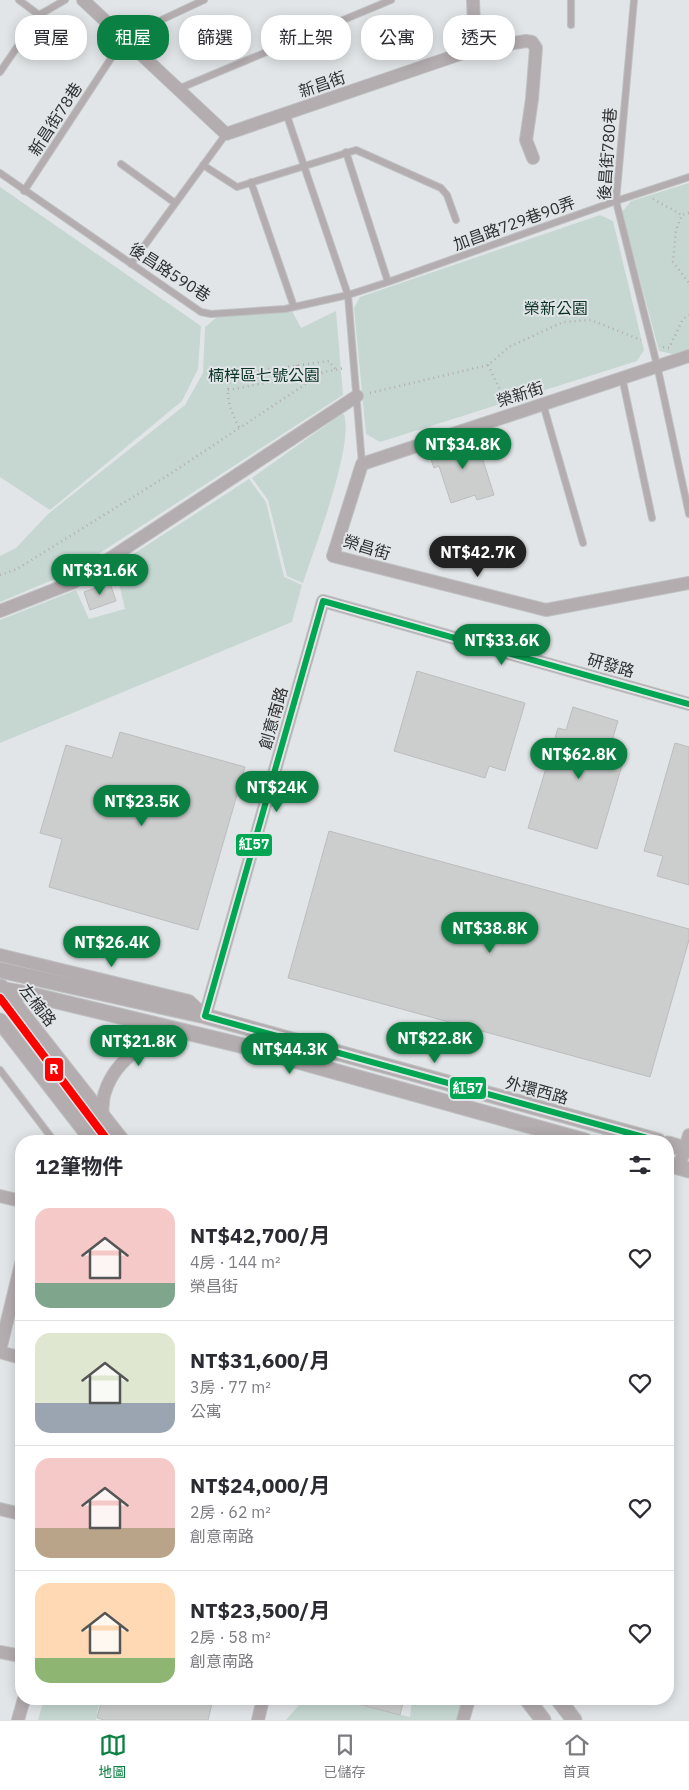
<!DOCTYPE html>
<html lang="zh-TW">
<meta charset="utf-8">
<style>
body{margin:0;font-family:"IBM Plex Sans","Noto Sans TC",sans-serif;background:#f2f2f3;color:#2b2b33;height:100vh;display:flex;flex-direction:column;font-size:19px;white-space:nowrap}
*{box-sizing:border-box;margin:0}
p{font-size:16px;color:#7c7c81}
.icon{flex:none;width:28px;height:28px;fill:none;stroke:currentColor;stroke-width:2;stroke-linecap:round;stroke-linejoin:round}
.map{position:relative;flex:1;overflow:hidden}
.sheet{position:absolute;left:15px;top:1135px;width:659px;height:570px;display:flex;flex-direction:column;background:#fff;border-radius:20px;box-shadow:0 2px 12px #0003}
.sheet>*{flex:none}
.top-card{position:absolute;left:15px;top:15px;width:660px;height:45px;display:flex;gap:10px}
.price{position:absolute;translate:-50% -42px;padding:0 11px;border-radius:18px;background:#0b8043;color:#fff;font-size:16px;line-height:32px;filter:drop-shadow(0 1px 2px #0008)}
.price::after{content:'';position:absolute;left:50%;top:30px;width:15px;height:11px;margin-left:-8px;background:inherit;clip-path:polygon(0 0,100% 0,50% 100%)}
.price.selected{background:#222;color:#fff}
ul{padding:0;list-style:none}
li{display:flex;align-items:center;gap:15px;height:125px;padding:0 20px}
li+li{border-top:1px solid #e1e1e2}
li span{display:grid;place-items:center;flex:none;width:140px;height:100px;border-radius:15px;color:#555}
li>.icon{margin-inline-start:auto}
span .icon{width:60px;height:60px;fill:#fffc;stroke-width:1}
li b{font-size:21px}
h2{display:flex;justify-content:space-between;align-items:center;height:60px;padding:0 20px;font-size:21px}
.tag{padding:0 18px;border-radius:20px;background:#fff;box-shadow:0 2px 12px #0003;font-size:18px;line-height:45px}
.tag.selected{background:#0b8043;color:#fff}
.dock{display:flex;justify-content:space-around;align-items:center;height:70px;border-top:1px solid #e1e1e2;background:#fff;font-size:14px;color:#7c7c81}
.dock a{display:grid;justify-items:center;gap:2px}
.dock .selected{color:#0b8043}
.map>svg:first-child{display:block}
.green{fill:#c5d7d0}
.building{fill:#cccdcd;stroke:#bcbdbd}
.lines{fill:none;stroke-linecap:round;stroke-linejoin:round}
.service-casing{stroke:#bfc1c2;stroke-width:8}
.minor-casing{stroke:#bfc1c2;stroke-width:14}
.tertiary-casing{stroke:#bfc1c2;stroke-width:17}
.path{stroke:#b2aeaf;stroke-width:2.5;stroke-dasharray:1 4;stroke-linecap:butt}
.service{stroke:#b4adaf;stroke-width:6}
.minor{stroke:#b4adaf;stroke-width:12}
.tertiary{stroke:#b4adaf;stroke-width:15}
.bus-1-casing{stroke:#e1e5e8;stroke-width:10}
.bus-1{stroke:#00a651;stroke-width:6}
.metro-1-casing{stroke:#e1e5e8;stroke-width:11}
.metro-1{stroke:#f00;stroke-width:8}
.labels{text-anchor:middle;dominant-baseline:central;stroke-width:4;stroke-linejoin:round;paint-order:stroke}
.street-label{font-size:16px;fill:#2e2f30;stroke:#e1e5e8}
.park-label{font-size:16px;fill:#083222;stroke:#e1e5e8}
.line-badge{stroke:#e1e5e8;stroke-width:2}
.badge-label{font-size:14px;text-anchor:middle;font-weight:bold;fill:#fff}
</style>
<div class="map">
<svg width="689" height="1720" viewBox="0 0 689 1720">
<rect width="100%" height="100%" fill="#e2e5e7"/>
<path class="green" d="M689 183V349L673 354 659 351 622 212 631 201Z
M0 187 201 326 198 369 182 401 50 510 0 477Z
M600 215 613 221 644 350 637 361 380 442 366 434 354 308 360 297Z
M292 311 301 328 336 311 343 395 69 573 0 602V556L16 548 48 514 185 405 203 373 205 327 217 317Z
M344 414C354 447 315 546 303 583L287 576 268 500 252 478 340 415Z
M249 479 266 502 284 577 302 585 292 622 0 743V620L76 590 89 619 125 609 115 566Z
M44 1699H100L96 1720H38Z
M304 1699H333L410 1717 412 1699H462L457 1720H286Z"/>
<path class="building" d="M475 435 494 495 477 500 475 495 451 503 439 466 434 468 428 451Z
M110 583 116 601 90 610 84 592Z
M417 671 525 703 505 771 489 766 485 778 394 751Z
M573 707 618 721 611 744 627 749 597 849 528 828 558 728 566 730Z
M120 732 245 767 198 930 49 887 62 839 40 833 66 745 112 758Z
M675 743 689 747V885L657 876 663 856 644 851Z
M329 831 689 929V940L650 1077 288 978Z
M102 1699H213L208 1720H104L97 1718Z
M354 1699H404L400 1715 354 1703Z"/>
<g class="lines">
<defs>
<path id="service" d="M19 0 39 15
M634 0 616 201 657 365 689 514
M571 25V0
M0 72 39 15 65 0
M178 89 391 0
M286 113 348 295 362 464
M346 152 388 282
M121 164 175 203
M203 165 237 187 356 150 441 188 447 195 456 220
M0 173 201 312 211 314 285 309 348 295 388 282 616 201 689 177
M251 182 294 307
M24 191 125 37 204 0
M131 264 226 134
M622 377 652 518
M543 404 583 543
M0 1070 54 1141"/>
<path id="minor" d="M83 0 226 134 475 49 526 41 532 42 536 48 532 99 526 140 533 158
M473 0 475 49
M689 356 362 464 333 556 546 610 689 583
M0 611 74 582 357 396
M0 955 189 1001 205 1016 323 601 689 704
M102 1116C103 1109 102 1100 105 1092 116 1058 149 1038 183 1033
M679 1167 689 1135
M0 1196 21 1201
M0 1350 21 1264
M0 1352 21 1358
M0 1509 21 1514
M0 1652 21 1656
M18 1720 24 1699
M258 1720 263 1699
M463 1720 469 1699"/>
<path id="tertiary" d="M0 970 205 1016 658 1141
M1 987 122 1141
M0 989 28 994 240 1045 585 1141
M0 1021 93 1141
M668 1144 689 1150
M668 1164 689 1170
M527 1699 543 1720
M558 1699 574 1720"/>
</defs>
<use href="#service" class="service-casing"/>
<use href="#minor" class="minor-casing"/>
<use href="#tertiary" class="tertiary-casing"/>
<path class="path" d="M653 199 682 215
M689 213 682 215 676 230 673 262 689 283
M663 347 669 348 683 319 689 315
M297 365 295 378 306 384
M488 365 507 404
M228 390 345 368
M370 393 488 365 509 347 563 322 591 320 641 340
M239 427C229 409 222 387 235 369L258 371 329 361 336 370
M0 575 17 569 170 474 324 372"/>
<use href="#service" class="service"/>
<use href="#minor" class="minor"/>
<use href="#tertiary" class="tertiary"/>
<defs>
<path id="bus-1" d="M323 601 689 704
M205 1016 658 1141
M205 1016 323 601"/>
</defs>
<use href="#bus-1" class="bus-1-casing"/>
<use href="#bus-1" class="bus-1"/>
<defs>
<path id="metro-1" d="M0 998 108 1141"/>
</defs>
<use href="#metro-1" class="metro-1-casing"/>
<use href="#metro-1" class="metro-1"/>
</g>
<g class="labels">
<g class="street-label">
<text transform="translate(322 84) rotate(-19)">新昌街</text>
<text transform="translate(55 119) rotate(-57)">新昌街78巷</text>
<text transform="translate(607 154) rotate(-86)">後昌街780巷</text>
<text transform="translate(514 223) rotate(-20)">加昌路729巷90弄</text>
<text transform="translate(170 272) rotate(33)">後昌路590巷</text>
<text transform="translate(520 394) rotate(-18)">榮新街</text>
<text transform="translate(367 547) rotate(17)">榮昌街</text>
<text transform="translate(611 665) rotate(16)">研發路</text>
<text transform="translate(273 718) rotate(-74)">創意南路</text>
<text transform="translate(38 1005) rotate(52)">左楠路</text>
<text transform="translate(537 1090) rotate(15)">外環西路</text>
</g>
<g class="park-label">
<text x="556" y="308">榮新公園</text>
<text x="264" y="375">楠梓區七號公園</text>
</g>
</g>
<g class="line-badge">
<rect x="235" y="833" width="38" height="24" rx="5" fill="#00a651"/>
<rect x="44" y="1057" width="20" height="25" rx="5" fill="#f00"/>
<rect x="449" y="1076" width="38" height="24" rx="5" fill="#00a651"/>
</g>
<g class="badge-label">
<text x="254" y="849">紅57</text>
<text x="54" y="1074">R</text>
<text x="468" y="1093">紅57</text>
</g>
</svg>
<b class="price" style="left:463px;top:470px">NT$34.8K</b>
<b class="price selected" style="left:478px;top:578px">NT$42.7K</b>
<b class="price" style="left:100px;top:596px">NT$31.6K</b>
<b class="price" style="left:502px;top:666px">NT$33.6K</b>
<b class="price" style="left:579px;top:780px">NT$62.8K</b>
<b class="price" style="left:277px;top:813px">NT$24K</b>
<b class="price" style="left:142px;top:827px">NT$23.5K</b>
<b class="price" style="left:490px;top:954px">NT$38.8K</b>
<b class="price" style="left:112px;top:968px">NT$26.4K</b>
<b class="price" style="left:435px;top:1064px">NT$22.8K</b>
<b class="price" style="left:139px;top:1067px">NT$21.8K</b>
<b class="price" style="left:290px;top:1075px">NT$44.3K</b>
<div class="top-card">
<a class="tag">買屋</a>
<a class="tag selected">租屋</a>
<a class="tag">篩選</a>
<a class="tag">新上架</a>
<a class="tag">公寓</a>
<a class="tag">透天</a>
</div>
<section class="sheet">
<h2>12筆物件<svg class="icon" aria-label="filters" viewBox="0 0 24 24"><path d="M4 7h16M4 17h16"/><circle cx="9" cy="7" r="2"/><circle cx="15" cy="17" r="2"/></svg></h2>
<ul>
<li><span style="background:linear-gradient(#f6c9c9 75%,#7fa58c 0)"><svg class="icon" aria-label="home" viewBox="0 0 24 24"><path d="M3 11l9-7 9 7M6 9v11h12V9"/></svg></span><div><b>NT$42,700/月</b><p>4房 · 144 m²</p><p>榮昌街</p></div><svg class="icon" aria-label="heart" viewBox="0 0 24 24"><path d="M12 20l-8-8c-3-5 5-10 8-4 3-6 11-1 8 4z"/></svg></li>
<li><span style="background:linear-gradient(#dfe7d0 70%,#9aa5b1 0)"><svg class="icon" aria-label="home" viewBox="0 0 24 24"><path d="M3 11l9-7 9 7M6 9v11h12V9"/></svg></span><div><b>NT$31,600/月</b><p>3房 · 77 m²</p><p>公寓</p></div><svg class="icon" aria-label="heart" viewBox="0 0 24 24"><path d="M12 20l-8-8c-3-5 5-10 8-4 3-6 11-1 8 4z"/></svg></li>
<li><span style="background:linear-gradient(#f6c9c9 70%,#b9a48a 0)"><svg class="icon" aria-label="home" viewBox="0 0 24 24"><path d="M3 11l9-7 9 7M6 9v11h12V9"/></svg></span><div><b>NT$24,000/月</b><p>2房 · 62 m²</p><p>創意南路</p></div><svg class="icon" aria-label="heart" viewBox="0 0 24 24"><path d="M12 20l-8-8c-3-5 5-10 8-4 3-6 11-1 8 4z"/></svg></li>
<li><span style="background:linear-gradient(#ffd9b3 75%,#8fb573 0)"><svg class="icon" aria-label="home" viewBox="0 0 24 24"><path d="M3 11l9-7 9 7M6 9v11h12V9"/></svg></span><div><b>NT$23,500/月</b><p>2房 · 58 m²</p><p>創意南路</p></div><svg class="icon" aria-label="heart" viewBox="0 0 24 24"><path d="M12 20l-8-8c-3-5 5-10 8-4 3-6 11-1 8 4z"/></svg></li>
</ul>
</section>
</div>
<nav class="dock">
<a class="selected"><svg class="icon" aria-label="map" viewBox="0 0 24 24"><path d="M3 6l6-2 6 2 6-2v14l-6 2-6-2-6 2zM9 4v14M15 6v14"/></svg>地圖</a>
<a><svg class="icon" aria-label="saved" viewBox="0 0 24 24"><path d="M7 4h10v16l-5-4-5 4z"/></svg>已儲存</a>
<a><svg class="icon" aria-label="home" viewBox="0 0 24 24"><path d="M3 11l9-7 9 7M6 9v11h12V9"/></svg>首頁</a>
</nav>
